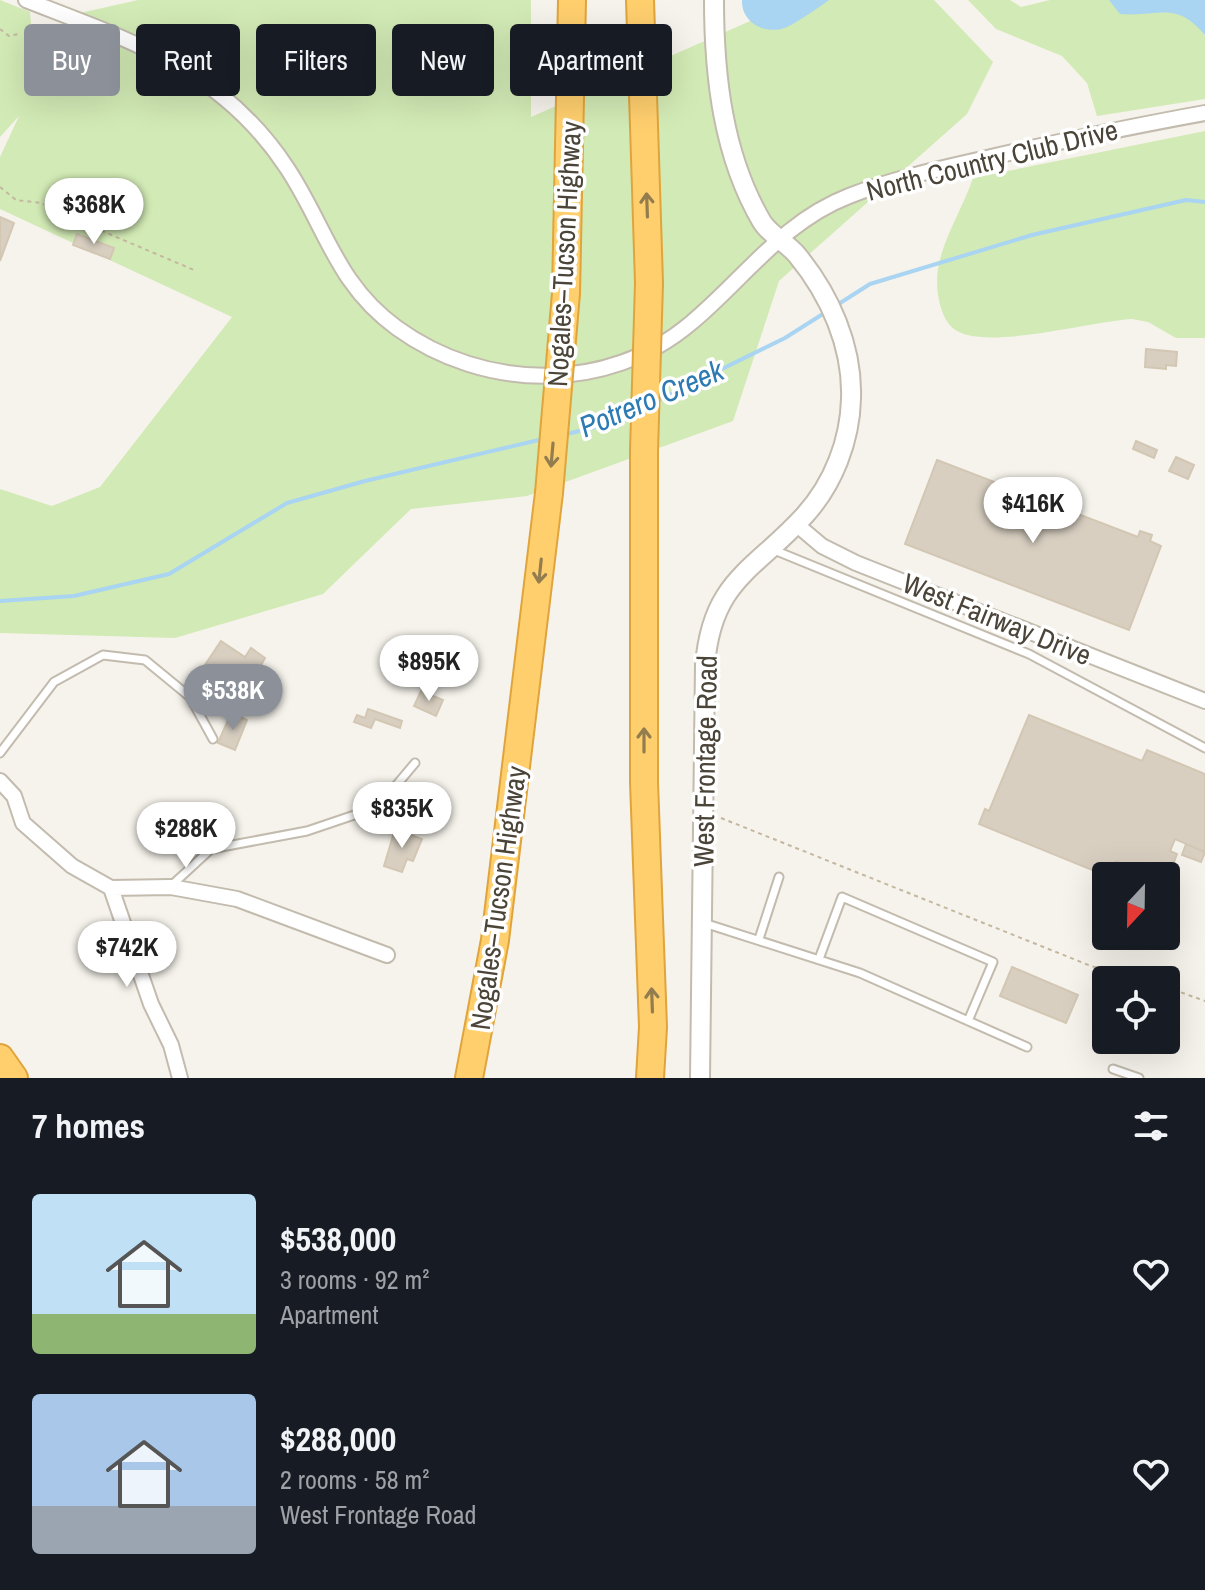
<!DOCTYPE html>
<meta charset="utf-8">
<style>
body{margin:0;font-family:"Archivo Narrow",sans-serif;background:#20242c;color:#f1f3f6;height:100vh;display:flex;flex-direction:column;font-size:30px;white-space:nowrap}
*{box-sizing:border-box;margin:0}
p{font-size:26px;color:#9ea1a6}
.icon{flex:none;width:44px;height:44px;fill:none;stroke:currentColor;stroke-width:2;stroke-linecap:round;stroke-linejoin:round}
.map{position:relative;height:1078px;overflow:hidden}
.panel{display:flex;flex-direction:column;background:#171b24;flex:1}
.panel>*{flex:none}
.top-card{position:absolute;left:24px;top:24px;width:800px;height:72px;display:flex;gap:16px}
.needle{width:52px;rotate:202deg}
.controls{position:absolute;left:1092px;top:862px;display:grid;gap:16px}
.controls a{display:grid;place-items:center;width:88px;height:88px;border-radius:8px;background:#171b24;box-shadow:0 8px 32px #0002;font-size:40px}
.price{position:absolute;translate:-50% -68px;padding:0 18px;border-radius:28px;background:#fff;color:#222;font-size:26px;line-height:52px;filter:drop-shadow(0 2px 4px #0008)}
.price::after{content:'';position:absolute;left:50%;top:48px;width:24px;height:18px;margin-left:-12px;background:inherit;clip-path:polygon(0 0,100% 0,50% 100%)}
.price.on{background:#8c9099;color:#fff}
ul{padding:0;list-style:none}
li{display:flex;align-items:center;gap:24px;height:200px;padding:0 32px}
li span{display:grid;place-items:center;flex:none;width:224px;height:160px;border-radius:8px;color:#555}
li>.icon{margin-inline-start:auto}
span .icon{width:96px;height:96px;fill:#fffc;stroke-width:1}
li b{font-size:34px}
h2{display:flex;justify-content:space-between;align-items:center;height:96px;padding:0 32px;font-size:34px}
.tag{padding:0 28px;border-radius:8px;background:#171b24;box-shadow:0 8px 32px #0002;font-size:28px;line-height:72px}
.tag.on{background:#8c9099;color:#fff}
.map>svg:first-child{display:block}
.green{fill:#d2eab5}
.water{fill:#a9d4f2}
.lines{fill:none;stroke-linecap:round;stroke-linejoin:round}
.stream{stroke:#a9d4f2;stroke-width:4}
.building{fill:#d8cfc1;stroke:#d3c7b4;stroke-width:2}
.service-casing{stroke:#c2bbae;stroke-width:11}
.minor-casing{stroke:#c2bbae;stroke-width:18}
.tertiary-casing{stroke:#c2bbae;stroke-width:22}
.motorway-casing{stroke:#e0a43c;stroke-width:30}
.path{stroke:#c4b79f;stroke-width:2;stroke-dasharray:4 4;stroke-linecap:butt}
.service{stroke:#fff;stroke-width:7}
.minor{stroke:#fff;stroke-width:14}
.tertiary{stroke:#fff;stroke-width:18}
.motorway{stroke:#ffcf6e;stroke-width:26}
.motorway-bridge-casing{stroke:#e0a43c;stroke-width:30;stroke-linecap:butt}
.motorway-bridge{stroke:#ffcf6e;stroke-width:26}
.oneway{stroke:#937c4e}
.labels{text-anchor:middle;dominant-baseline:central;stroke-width:7;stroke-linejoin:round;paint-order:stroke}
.street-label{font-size:28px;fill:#4b4439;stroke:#fff}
.water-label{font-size:30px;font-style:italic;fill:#2e7ab2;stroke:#fff}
</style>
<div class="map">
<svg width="1205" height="1078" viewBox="0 0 1205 1078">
<rect width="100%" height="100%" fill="#f6f3ec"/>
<path class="green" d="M0 0 30 12 36 81 67 16 138 0H531V117L798 0H934L993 62 967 114 779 281 733 421 527 496 411 509 323 594 175 638 0 633V489L52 506 100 487 232 317 0 209V157L19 116 0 137Z
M968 0H1010L1021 7 1050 0H1205V99L1097 116 1087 83 1062 56 996 29Z
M1205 131V338H1176L1148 322 1132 319C1092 321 990 350 957 331 939 321 935 287 938 269 943 238 963 208 973 178Z"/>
<path class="water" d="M742 0H829C818 8 799 21 787 27 766 36 741 23 742 0Z
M1109 0H1205V35C1175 0 1162 17 1120 14Z"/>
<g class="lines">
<path class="stream" d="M837 305 870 284 1032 235 1186 200 1205 202
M657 401 785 338 826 312
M563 435 600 426 634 411
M0 601 74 596 169 574 287 503 365 481 543 439"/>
</g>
<path class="building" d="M0 217 14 223 0 261Z
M77 234 114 248 110 259 73 245Z
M1146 349 1177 352 1176 366 1166 365V369L1145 367Z
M1136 441 1157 450 1154 458 1133 449Z
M1176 457 1194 465 1188 479 1169 471Z
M937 460 1138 537 1140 531 1152 535 1150 541 1161 546 1129 630 905 544Z
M221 641 245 657 251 648 265 658 243 696 203 668Z
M421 691 443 700 436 716 414 706Z
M368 709 402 721 400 728 375 719 371 728 354 722 357 715 365 718Z
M231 713 247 720 235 750 218 743Z
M1029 715 1142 761 1147 750 1205 774V852L1175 839 1170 851 1177 854 1166 882V876H1153L1116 861 1110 876H1107L979 824 985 809 989 811Z
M395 829 422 839 413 861 407 859 402 872 384 866Z
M1186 844 1205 852 1201 862 1182 855Z
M1012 967 1078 995 1066 1023 1000 996Z"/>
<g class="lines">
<defs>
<path id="service" d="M774 550 1029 654 1205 748
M0 753 54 682 103 655 145 660 190 697 213 739
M172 885 211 849 307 831 378 807 415 763
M704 923 860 973 1027 1047
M759 939 779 877
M819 959 842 897 993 962 968 1021
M1113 1069 1139 1078"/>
<path id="minor" d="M26 0C131 41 222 69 287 168 326 227 336 284 397 328 484 391 607 394 691 323 744 279 782 222 849 196 895 178 943 168 991 157 1062 141 1133 126 1205 113
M796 524 822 546 856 563 1205 701
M0 781 14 796 23 823 72 866 111 888 171 887 237 899 387 955
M111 888 151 1004 171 1045 180 1078"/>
<path id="tertiary" d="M700 1078 705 665C712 580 754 571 805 515 833 484 850 441 851 399 853 347 830 295 797 255 787 243 770 235 762 222 723 156 714 76 714 0"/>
<path id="motorway" d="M640 0 649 283
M566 293 572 0
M644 451V782L653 1027 650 1078
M0 1058 14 1078
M469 1078 495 940 549 493"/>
</defs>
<use href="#service" class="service-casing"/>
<use href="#minor" class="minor-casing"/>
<use href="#tertiary" class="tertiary-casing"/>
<use href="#motorway" class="motorway-casing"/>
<path class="path" d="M0 29 9 36 19 34
M0 187 16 200 41 203 69 214 95 228 194 270
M721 818 1091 966 1141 980
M1166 987 1205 1001"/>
<use href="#service" class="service"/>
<use href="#minor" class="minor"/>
<use href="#tertiary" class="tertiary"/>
<use href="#motorway" class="motorway"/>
<defs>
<path id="motorway-bridge" d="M644 451 649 283
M549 493 566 293"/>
</defs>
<use href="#motorway-bridge" class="motorway-bridge-casing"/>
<use href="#motorway-bridge" class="motorway-bridge"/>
</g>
<defs><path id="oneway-shaft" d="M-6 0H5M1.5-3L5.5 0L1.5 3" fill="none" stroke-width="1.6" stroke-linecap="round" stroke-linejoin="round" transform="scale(2)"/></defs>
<g class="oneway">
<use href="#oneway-shaft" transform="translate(647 205) rotate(-92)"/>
<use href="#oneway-shaft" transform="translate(552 455) rotate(95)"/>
<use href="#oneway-shaft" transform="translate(540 571) rotate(96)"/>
<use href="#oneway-shaft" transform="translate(644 740) rotate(-90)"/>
<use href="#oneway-shaft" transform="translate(652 1000) rotate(-92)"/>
</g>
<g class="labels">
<g class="street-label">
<text transform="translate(992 160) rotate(-14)">North Country Club Drive</text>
<text transform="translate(564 254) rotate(-87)">Nogales–Tucson Highway</text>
<text transform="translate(997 619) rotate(22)">West Fairway Drive</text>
<text transform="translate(705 761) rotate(-89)">West Frontage Road</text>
<text transform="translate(498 898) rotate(-82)">Nogales–Tucson Highway</text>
</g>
<g class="water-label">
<text transform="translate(651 398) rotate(-23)">Potrero Creek</text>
</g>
</g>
</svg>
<div class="controls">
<a><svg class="needle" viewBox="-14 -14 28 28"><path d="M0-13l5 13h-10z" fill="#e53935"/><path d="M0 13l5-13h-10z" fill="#9ea1a6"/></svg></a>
<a><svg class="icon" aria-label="locate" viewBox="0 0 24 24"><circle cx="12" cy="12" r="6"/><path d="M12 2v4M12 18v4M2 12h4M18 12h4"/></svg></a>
</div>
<b class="price" style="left:94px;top:246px">$368K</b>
<b class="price" style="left:1033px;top:545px">$416K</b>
<b class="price" style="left:429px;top:703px">$895K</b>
<b class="price on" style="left:233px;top:732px">$538K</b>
<b class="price" style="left:402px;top:850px">$835K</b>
<b class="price" style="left:186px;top:870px">$288K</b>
<b class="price" style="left:127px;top:989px">$742K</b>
<div class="top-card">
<a class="tag on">Buy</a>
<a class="tag">Rent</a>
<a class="tag">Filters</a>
<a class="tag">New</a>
<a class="tag">Apartment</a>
</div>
</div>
<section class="panel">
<h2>7 homes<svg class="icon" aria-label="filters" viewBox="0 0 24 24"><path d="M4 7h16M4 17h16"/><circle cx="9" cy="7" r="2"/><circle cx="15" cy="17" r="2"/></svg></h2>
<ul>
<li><span style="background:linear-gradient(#bfe0f5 75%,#8fb573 0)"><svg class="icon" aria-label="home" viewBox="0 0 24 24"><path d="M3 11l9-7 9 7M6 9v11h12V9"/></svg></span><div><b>$538,000</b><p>3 rooms · 92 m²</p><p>Apartment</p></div><svg class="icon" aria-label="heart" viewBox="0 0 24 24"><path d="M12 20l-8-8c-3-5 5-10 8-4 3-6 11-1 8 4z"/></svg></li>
<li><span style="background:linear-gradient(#a9c7e8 70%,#9aa5b1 0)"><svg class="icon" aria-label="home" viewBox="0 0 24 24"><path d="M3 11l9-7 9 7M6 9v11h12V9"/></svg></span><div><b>$288,000</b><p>2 rooms · 58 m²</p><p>West Frontage Road</p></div><svg class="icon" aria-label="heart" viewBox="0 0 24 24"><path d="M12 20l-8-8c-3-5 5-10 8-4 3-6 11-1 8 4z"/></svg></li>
</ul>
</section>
